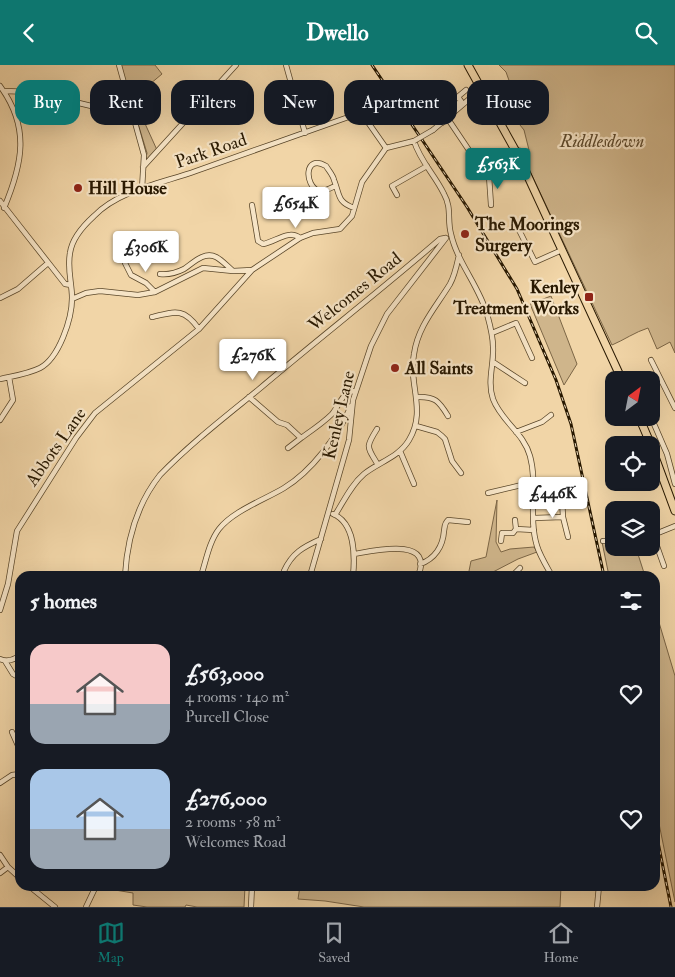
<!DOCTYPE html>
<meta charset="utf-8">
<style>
body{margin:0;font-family:"IM FELL Double Pica",serif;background:#242831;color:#f1f3f6;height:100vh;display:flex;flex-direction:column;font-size:19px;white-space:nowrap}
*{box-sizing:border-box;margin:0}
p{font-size:16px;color:#9ea1a6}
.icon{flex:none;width:28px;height:28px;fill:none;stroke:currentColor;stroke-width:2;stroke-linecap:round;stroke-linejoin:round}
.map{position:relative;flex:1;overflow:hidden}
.sheet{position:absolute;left:15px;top:506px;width:645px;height:320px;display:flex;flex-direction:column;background:#171b24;border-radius:15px;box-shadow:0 5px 20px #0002}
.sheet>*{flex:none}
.hud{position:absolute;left:15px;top:15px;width:645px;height:45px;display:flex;gap:10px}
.needle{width:32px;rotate:32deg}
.fabs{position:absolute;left:605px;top:306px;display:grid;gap:10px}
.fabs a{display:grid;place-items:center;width:55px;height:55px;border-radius:10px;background:#171b24;box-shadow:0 5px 20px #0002;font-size:25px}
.price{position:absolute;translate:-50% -42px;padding:0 11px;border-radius:5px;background:#fff;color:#222;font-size:16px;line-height:32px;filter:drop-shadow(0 1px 2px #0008)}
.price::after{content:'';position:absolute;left:50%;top:30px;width:15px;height:11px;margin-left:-8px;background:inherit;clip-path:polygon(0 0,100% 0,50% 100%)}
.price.active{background:#0f766e;color:#fff}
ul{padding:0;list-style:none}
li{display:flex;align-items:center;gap:15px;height:125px;padding:0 15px}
li span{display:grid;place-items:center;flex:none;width:140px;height:100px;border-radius:15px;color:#555}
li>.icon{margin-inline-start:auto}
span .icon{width:60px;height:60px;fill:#fffc;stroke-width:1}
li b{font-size:21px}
h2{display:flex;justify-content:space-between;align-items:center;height:60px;padding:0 15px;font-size:21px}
.tag{padding:0 18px;border-radius:15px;background:#171b24;box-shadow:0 5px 20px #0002;font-size:18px;line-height:45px}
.tag.active{background:#0f766e;color:#fff}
header{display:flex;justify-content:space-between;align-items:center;height:65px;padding:0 15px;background:#0f766e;color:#fff;font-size:22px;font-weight:700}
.dock{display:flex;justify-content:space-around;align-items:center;height:70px;border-top:1px solid #363941;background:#171b24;font-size:14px;color:#9ea1a6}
.dock a{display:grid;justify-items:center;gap:2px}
.dock .active{color:#0f766e}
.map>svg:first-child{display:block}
.green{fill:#cfb58b;stroke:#7c6646}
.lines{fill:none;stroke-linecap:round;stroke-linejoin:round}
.minor-casing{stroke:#5a472a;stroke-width:6}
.highway-casing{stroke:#281800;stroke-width:9}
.minor{stroke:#f6e4c6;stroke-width:4.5}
.highway{stroke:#f1d5a7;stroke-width:7}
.rail-casing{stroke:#281800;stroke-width:3}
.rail{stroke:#f6e4c6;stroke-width:1;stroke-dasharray:4;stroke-linecap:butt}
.minor-bridge-casing{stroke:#5a472a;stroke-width:6;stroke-linecap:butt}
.minor-bridge{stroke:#f6e4c6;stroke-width:4.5}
.poi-dot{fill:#8f2418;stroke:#f6e4c6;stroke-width:2}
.labels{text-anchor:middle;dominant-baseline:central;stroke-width:4.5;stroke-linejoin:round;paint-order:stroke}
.park-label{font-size:18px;font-style:italic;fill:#5a472a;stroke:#f6e4c6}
.street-label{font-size:18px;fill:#281800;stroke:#f6e4c6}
.poi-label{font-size:18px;font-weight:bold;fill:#281800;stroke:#f6e4c6;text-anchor:start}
</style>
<header><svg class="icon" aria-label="back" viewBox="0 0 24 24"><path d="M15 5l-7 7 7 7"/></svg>Dwello<svg class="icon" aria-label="search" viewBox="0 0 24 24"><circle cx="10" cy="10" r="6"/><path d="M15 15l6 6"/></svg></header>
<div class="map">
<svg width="675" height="842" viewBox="0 0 675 842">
<rect width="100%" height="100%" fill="#f1d5a7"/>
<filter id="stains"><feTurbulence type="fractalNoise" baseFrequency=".004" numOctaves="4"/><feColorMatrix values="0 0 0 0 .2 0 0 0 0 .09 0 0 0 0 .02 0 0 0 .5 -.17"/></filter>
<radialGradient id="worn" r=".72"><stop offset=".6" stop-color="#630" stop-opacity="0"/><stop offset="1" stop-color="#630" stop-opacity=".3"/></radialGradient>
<path class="green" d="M120 0H155L162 9 150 19 152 23 140 36 137 41 157 85 145 98 147 88Z
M499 0H675V288L670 277 657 284 648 263C635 267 624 275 612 280L519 83 529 85 524 65 499 34 506 29 511 21 506 7Z
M551 231 577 299 564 320 530 239Z
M497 435 496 477 501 487 510 484 534 482 537 487 518 494 493 507 491 511H468L471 496 486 492Z
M602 477H614V482L636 483 645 511H609Z
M655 544 675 611V837L655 739Z
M103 821H245L244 842H197L186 840 185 842H147L133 840V828L103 823Z
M300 821H561L560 842H364L325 836 298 834Z"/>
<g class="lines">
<defs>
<path id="minor" d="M119 0 144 90 142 124
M286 0 305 68
M0 21C30 62 23 98 4 143
M4 26 33 27 133 51
M359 50 360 41 357 28H362
M436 50 466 25
M448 54 485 109 489 111 501 102 519 92
M442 58 440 54 461 36 458 32
M433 65 481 24
M143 102 236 0
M489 111 491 140
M335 121C331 123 324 127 319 126 304 121 304 88 326 101 329 106 333 110 334 115 340 130 337 137 354 143
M397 130 392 121 427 101
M0 136 65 219 71 220
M252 140 258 176 263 179C275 177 289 164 300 173
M517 161 535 197 562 185
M125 198 131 210 146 218 155 227
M160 209C169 210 176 208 184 204 193 198 204 186 216 192 222 195 227 201 232 205
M0 233 18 224 48 198
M72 234 86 228 100 226 138 230 155 227 203 203 233 206 252 205 300 173 313 168 340 164 352 151 362 117 386 83 414 76C420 96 435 110 444 129 452 143 447 155 451 169 457 197 479 221 487 249 490 260 493 270 493 282 494 300 487 316 493 334 501 356 524 368 530 391 538 420 528 452 537 481 540 491 547 502 552 511
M152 252C176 246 184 243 199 264
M492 268 516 258 532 293
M651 295 675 343
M493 297 525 318
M0 314C13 311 28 309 40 303 59 293 72 254 72 233 72 218 67 204 70 188 72 173 83 161 94 151 119 125 163 118 196 106 250 87 303 68 357 49L365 53 386 83
M249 332 278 357 287 360 301 373C311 366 323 358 332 349 339 341 343 325 356 326
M416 332C435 331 439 336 448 351
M651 352 667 389 675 419
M0 355 13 335 9 312
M416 361 437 367 442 371 445 374 452 396 461 408
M377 364C365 383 367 381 378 400
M516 367 542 357 551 350
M288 383 301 373
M400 386 414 419
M488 428 534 417
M562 434 563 452 568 472
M333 449C355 458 355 491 353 511
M335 450C344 436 351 420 364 409 379 397 399 392 409 375 427 345 408 320 414 289 418 261 436 242 450 219 455 210 457 199 459 190
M534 453 563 452
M515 455 516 464 534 465
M653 470 664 501
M653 470 675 461
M501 476 502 468H513L516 464
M603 476H614
M354 489C373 486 435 471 418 511
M420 499C435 494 443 481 444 466 445 461 444 459 448 455L468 457
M284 506C292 488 303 482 321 474
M125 511C127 475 137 439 160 410 190 379 225 352 258 325 318 274 380 226 440 174L445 173
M201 511C206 496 209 477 219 464 233 446 264 435 284 423 312 406 338 371 351 341
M310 511 349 375 353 335 371 281 387 249 446 173
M512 511 520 503
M0 545 8 519 17 466 76 373 95 348 199 264 252 205
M0 594C7 597 14 595 20 590
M5 596 13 609 20 613
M12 667 20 685
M0 718 12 710 20 709
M0 790 8 802 20 813
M0 808 8 802
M29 821 55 842
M86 842 96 821
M251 842 252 821
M597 842 599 821"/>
<path id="highway" d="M468 0 519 92 622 315
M639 352 651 380
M651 381 675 446"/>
</defs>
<use href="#minor" class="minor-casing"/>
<use href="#highway" class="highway-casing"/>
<use href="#minor" class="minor"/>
<use href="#highway" class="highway"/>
<defs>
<path id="rail" d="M372 0 467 142 517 224 556 315 571 359 604 511
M655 762 671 842"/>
</defs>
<use href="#rail" class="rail-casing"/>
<use href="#rail" class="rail"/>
<defs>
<path id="minor-bridge" d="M414 76 433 65"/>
</defs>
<use href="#minor-bridge" class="minor-bridge-casing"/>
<use href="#minor-bridge" class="minor-bridge"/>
</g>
<g class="poi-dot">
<circle cx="78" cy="123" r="5"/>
<circle cx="465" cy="169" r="5"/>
<rect x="584" y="227" width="10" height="10" rx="2.5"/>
<circle cx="395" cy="303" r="5"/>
</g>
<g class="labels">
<g class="park-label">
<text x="602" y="76">Riddlesdown</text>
</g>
<g class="street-label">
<text transform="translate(211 86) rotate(-19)">Park Road</text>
<text transform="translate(355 227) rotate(-39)">Welcomes Road</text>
<text transform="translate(339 350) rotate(-77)">Kenley Lane</text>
<text transform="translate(56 382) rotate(-55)">Abbots Lane</text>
</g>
<g class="poi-label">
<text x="88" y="123">Hill House</text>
<text x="475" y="159">The Moorings<tspan x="475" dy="21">Surgery</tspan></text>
<text x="579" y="222" text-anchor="end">Kenley<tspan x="579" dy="21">Treatment Works</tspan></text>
<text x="405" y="303">All Saints</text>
</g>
</g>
<rect width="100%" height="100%" filter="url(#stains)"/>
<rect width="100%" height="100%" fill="url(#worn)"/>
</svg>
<div class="fabs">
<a><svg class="needle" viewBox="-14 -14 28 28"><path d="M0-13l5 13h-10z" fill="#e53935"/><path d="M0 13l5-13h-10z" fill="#9ea1a6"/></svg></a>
<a><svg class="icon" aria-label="locate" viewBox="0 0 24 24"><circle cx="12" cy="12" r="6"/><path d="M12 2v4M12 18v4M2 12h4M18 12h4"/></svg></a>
<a><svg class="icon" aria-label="layers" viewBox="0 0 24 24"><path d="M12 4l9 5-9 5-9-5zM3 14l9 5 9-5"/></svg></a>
</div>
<b class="price active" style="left:498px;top:125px">£563K</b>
<b class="price" style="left:296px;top:164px">£654K</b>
<b class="price" style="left:146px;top:208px">£306K</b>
<b class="price" style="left:253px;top:316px">£276K</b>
<b class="price" style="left:553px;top:454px">£446K</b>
<div class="hud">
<a class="tag active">Buy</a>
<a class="tag">Rent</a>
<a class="tag">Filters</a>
<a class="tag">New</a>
<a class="tag">Apartment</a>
<a class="tag">House</a>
</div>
<section class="sheet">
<h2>5 homes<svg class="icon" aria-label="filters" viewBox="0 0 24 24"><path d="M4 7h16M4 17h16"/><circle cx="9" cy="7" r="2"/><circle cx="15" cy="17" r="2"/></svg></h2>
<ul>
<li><span style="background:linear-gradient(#f6c9c9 60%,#9aa5b1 0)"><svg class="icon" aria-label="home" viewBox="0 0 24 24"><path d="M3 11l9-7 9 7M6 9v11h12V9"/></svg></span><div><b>£563,000</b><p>4 rooms · 140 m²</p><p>Purcell Close</p></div><svg class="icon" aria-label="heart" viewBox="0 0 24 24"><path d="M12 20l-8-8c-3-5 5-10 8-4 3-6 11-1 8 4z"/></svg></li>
<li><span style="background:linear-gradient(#a9c7e8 60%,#9aa5b1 0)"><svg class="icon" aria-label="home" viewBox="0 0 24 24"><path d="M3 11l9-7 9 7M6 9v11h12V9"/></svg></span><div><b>£276,000</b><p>2 rooms · 58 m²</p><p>Welcomes Road</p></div><svg class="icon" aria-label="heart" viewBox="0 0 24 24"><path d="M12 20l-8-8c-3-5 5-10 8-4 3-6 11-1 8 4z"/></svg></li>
</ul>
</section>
</div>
<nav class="dock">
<a class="active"><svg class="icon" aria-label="map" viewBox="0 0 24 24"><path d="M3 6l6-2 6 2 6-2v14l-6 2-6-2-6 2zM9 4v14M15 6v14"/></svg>Map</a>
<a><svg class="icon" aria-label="saved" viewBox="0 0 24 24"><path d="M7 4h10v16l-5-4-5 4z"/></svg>Saved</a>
<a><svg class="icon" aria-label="home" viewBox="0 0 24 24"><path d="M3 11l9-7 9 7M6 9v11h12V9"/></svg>Home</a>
</nav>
